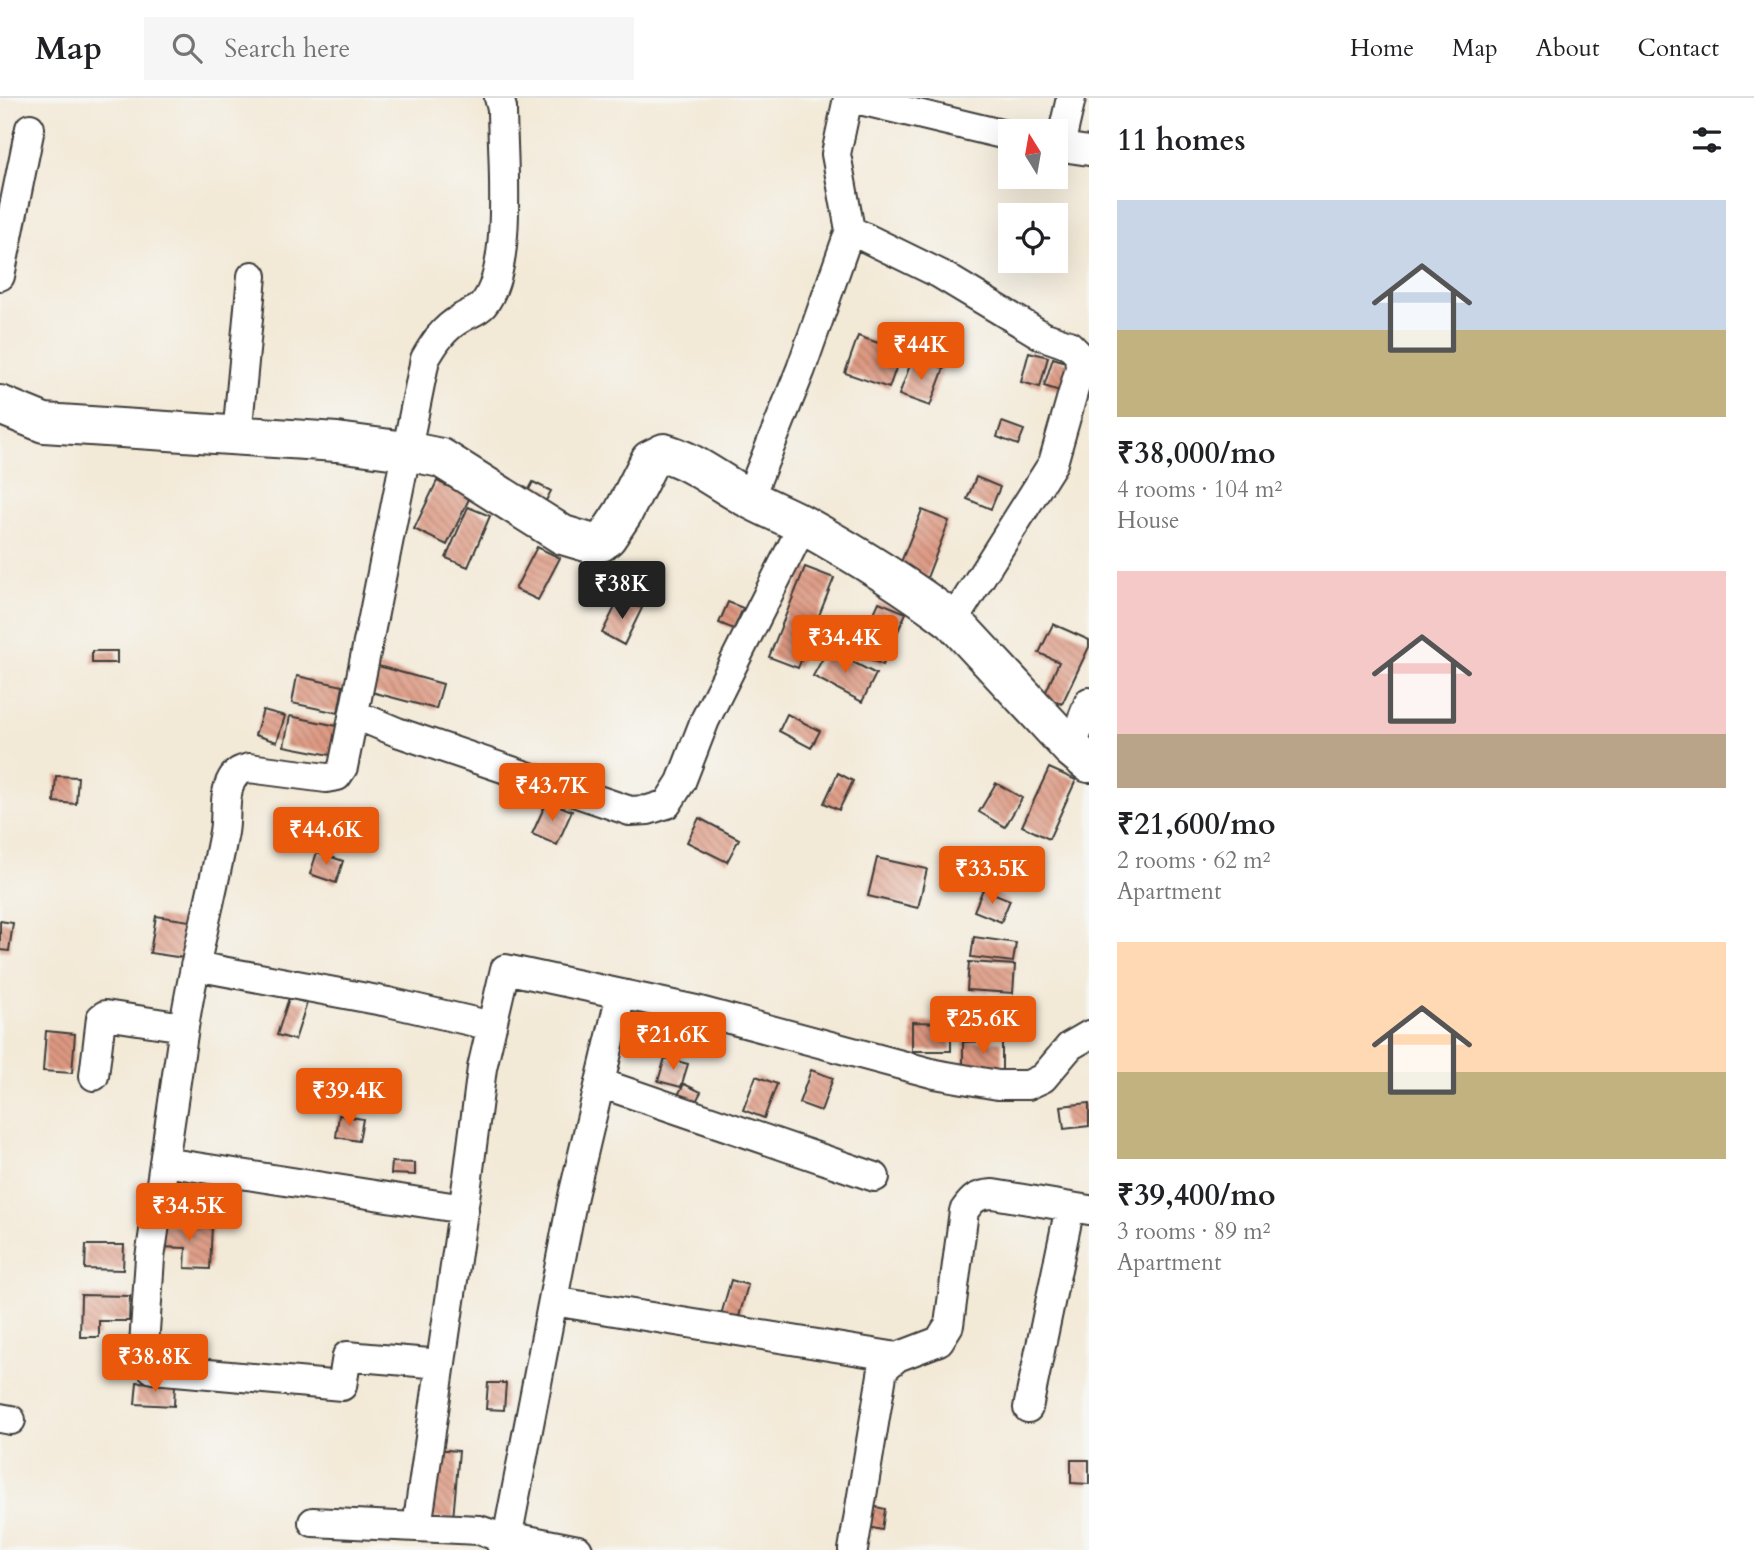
<!DOCTYPE html>
<meta charset="utf-8">
<style>
body{margin:0;font-family:Cardo,serif;background:#f6f6f6;color:#202124;height:100vh;display:flex;flex-direction:column;font-size:26px;white-space:nowrap}
*{box-sizing:border-box;margin:0}
p{font-size:23px;color:#757577}
.icon{flex:none;width:38px;height:38px;fill:none;stroke:currentColor;stroke-width:2;stroke-linecap:round;stroke-linejoin:round}
.map{position:relative;flex:1;overflow:hidden}
.side{display:flex;flex-direction:column;background:#fff;width:665px}
.side>*{flex:none}
.needle{width:46px;rotate:349deg}
.buttons{position:absolute;left:998px;top:21px;display:grid;gap:14px}
.buttons a{display:grid;place-items:center;width:70px;height:70px;border-radius:0px;background:#fff;box-shadow:0 7px 28px #0002;font-size:35px}
.price{position:absolute;translate:-50% -60px;padding:0 16px;border-radius:7px;background:#ea580c;color:#fff;font-size:23px;line-height:46px;filter:drop-shadow(0 2px 4px #0008)}
.price::after{content:'';position:absolute;left:50%;top:42px;width:21px;height:16px;margin-left:-10px;background:inherit;clip-path:polygon(0 0,100% 0,50% 100%)}
.price.current{background:#222;color:#fff}
ul{padding:0;list-style:none}
li{display:grid;align-content:center;gap:14px;height:371px;padding:0 28px}
li span{display:grid;place-items:center;height:217px;border-radius:0px;color:#555}
li>.icon{margin-inline-start:auto}
span .icon{width:126px;height:126px;fill:#fffc;stroke-width:1}
li b{font-size:30px}
h2{display:flex;justify-content:space-between;align-items:center;height:84px;padding:0 28px;font-size:30px}
header{display:flex;align-items:center;gap:42px;box-sizing:border-box;height:98px;padding:0 35px;background:#fff;border-bottom:2px solid #e0e0e0}
header strong{font-size:33px}
nav{display:flex;gap:38px;margin-inline-start:auto;font-size:24px}
.search{width:490px;height:63px;background:#f6f6f6;display:flex;align-items:center;gap:18px;box-sizing:border-box;padding:0 24px;border-radius:0px;color:#757577;font-size:26px}
main{display:flex;flex:1;min-height:0}
.map>svg:first-child{display:block}
.building{fill:url(#building-back-hatch)}
.lines{fill:none;stroke-linecap:round;stroke-linejoin:round}
.street-casing{stroke:#3c3b38;stroke-width:32}
.secondary-casing{stroke:#3c3b38;stroke-width:42}
.street{stroke:#fff;stroke-width:28}
.secondary{stroke:#fff;stroke-width:38}
</style>
<header>
<strong>Map</strong>
<div class="search"><svg class="icon" aria-label="search" viewBox="0 0 24 24"><circle cx="10" cy="10" r="6"/><path d="M15 15l6 6"/></svg>Search here</div>
<nav><a>Home</a><a>Map</a><a>About</a><a>Contact</a></nav>
</header>
<main>
<div class="map">
<svg width="1089" height="1452" viewBox="0 0 1089 1452">
<defs>
<pattern id="building-back-hatch" width="6" height="6" patternUnits="userSpaceOnUse" patternTransform="scale(1.75)"><rect width="6" height="6" fill="#dd9881"/><path d="M-1 5l2 2M0 0l6 6M5-1l2 2" fill="none" stroke="#b27b69"/></pattern>
</defs>
<rect width="100%" height="100%" fill="#f6f6f2"/>
<filter id="ink" filterUnits="userSpaceOnUse"><feTurbulence type="fractalNoise" baseFrequency=".0143" numOctaves="2"/><feDisplacementMap in="SourceGraphic" scale="14" xChannelSelector="R" yChannelSelector="G"/><feConvolveMatrix kernelMatrix="1 2 1 2 8 2 1 2 1" color-interpolation-filters="sRGB"/></filter>
<filter id="wash" filterUnits="userSpaceOnUse"><feTurbulence type="fractalNoise" baseFrequency=".00686" numOctaves="4" result="noise"/><feDisplacementMap in="SourceGraphic" scale="28" xChannelSelector="R" yChannelSelector="G"/><feGaussianBlur stdDeviation="1.57" result="paint"/><feColorMatrix in="noise" values="0 0 0 0 0 0 0 0 0 0 0 0 0 0 0 0 0 1.4 0 .05"/><feComposite in="paint" operator="in"/></filter>
<g filter="url(#wash)">
<rect width="100%" height="100%" fill="#f3e9d7"/>
<g id="blocks">
<path class="building" d="M858 238 902 253 889 290 845 275Z
M1029 254 1048 259 1040 289 1021 284Z
M913 259 944 270 930 308 899 297Z
M1053 260 1075 267 1066 295 1044 288Z
M1002 324 1024 332 1018 347 997 339Z
M976 379 1000 389 991 411 967 401Z
M437 383 470 399 447 447 414 431Z
M533 384 551 393 538 418 520 408Z
M468 409 490 418 468 469 446 460Z
M922 412 949 423 923 490 895 479Z
M537 449 560 460 538 502 515 491Z
M805 469 834 480 798 570 769 559Z
M620 499 642 510 624 547 602 535Z
M728 504 743 510 734 531 719 525Z
M879 504 906 515 883 567 856 555Z
M1053 526 1089 542V549L1062 606 1044 598 1059 564 1039 555Z
M828 551 876 576 862 604 813 578Z
M92 553H117V565H92Z
M371 566 443 586 436 611 364 592Z
M297 578 343 588 338 615 292 605Z
M263 612 285 618 277 644 255 637Z
M787 616 820 633 811 650 779 633Z
M290 618 342 629 336 658 284 648Z
M1049 670 1076 682 1049 741 1022 728Z
M838 675 853 683 839 712 824 705Z
M56 678 78 679 76 706 54 704Z
M996 685 1022 700 1005 729 979 714Z
M547 703 572 713 557 747 532 736Z
M699 720 739 741 727 764 687 744Z
M317 754 343 763 336 785 310 776Z
M877 760 927 771 918 810 868 798Z
M983 791 1010 802 1001 824 974 813Z
M156 818 190 823 184 860 150 855Z
M0 823 13 825 9 853 0 852Z
M974 839 1016 845 1013 864 971 859Z
M969 864 1015 867 1013 895 967 892Z
M289 900 307 905 295 942 277 937Z
M912 924 951 925V953H912Z
M46 933 75 936 72 975 43 973Z
M1002 943V972H963V944Z
M665 960 688 966 681 989 658 983Z
M811 972 833 980 821 1013 799 1005Z
M756 978 777 986 764 1020 743 1012Z
M684 986 701 994 691 1013 674 1004Z
M1089 1005V1028L1064 1031 1061 1008Z
M339 1017 363 1021 359 1043 336 1039Z
M392 1064 415 1065V1077L391 1076Z
M160 1126 212 1127 210 1171 185 1170 186 1150 159 1149Z
M86 1147H124L123 1172 85 1171Z
M731 1182 748 1187 738 1222 721 1217Z
M81 1197 130 1198 129 1223H99V1239H80Z
M137 1284 175 1286 174 1308 135 1306Z
M488 1285H506L504 1312 486 1311Z
M433 1351 459 1353 453 1421 427 1419Z
M1071 1362H1089V1386L1071 1385Z
M868 1407 885 1411 882 1432 864 1428Z"/>
</g>
</g>
<g filter="url(#ink)">
<use href="#blocks" fill-opacity="0" stroke="#3c3b38" stroke-width="2"/>
<g class="lines">
<defs>
<path id="street" d="M851 0 1010 38
M1055 48 1089 53
M1060 48 1071 0
M850 132 940 176 1043 238 1069 247 1079 257 1080 270 1053 365 953 523
M0 178 30 30
M237 338 252 178
M749 401 801 271 850 132 836 56 848 0
M354 616 397 634 630 713 648 712 667 706 681 684 705 622 803 427
M1071 650 1089 604
M195 868 388 904 492 928
M94 978 101 920 105 917 184 929
M600 985 875 1079
M164 1064 464 1111
M553 1203 897 1259
M441 1266 347 1258 342 1288 153 1271 143 1262 150 1160 184 929C194 863 212 799 224 734 227 718 223 696 232 681 236 674 241 672 249 670L326 680 337 678 343 669 425 261C435 244 443 231 460 221 467 216 478 213 483 207 514 171 502 58 502 10L499 0
M1028 1310 1070 1109
M0 1320 11 1322
M313 1424 479 1432 497 1438 504 1452
M417 1429 468 1079 482 970 505 871 696 912 935 976 998 987H1028L1043 980 1070 948 1089 937
M507 1438 578 1452
M505 1451 573 1098 621 896
M853 1452 883 1271 897 1259 939 1243 949 1227 964 1113C973 1100 977 1097 993 1096L1089 1112"/>
<path id="secondary" d="M0 307 44 325 337 344 406 353 441 360 563 437 590 445 601 444 607 439 623 415 650 362 664 355C694 363 720 385 748 400 766 410 787 418 805 428 857 457 907 488 953 523L1071 650 1089 665"/>
</defs>
<use href="#street" class="street-casing"/>
<use href="#secondary" class="secondary-casing"/>
<use href="#street" class="street"/>
<use href="#secondary" class="secondary"/>
</g>
</g>
</svg>
<div class="buttons">
<a><svg class="needle" viewBox="-14 -14 28 28"><path d="M0-13l5 13h-10z" fill="#e53935"/><path d="M0 13l5-13h-10z" fill="#757577"/></svg></a>
<a><svg class="icon" aria-label="locate" viewBox="0 0 24 24"><circle cx="12" cy="12" r="6"/><path d="M12 2v4M12 18v4M2 12h4M18 12h4"/></svg></a>
</div>
<b class="price" style="left:921px;top:284px">₹44K</b>
<b class="price current" style="left:622px;top:523px">₹38K</b>
<b class="price" style="left:845px;top:577px">₹34.4K</b>
<b class="price" style="left:552px;top:725px">₹43.7K</b>
<b class="price" style="left:326px;top:769px">₹44.6K</b>
<b class="price" style="left:992px;top:808px">₹33.5K</b>
<b class="price" style="left:983px;top:958px">₹25.6K</b>
<b class="price" style="left:673px;top:974px">₹21.6K</b>
<b class="price" style="left:349px;top:1030px">₹39.4K</b>
<b class="price" style="left:189px;top:1145px">₹34.5K</b>
<b class="price" style="left:155px;top:1296px">₹38.8K</b>
</div>
<section class="side">
<h2>11 homes<svg class="icon" aria-label="filters" viewBox="0 0 24 24"><path d="M4 7h16M4 17h16"/><circle cx="9" cy="7" r="2"/><circle cx="15" cy="17" r="2"/></svg></h2>
<ul>
<li><span style="background:linear-gradient(#c9d6e8 60%,#c2b280 0)"><svg class="icon" aria-label="home" viewBox="0 0 24 24"><path d="M3 11l9-7 9 7M6 9v11h12V9"/></svg></span><div><b>₹38,000/mo</b><p>4 rooms · 104 m²</p><p>House</p></div></li>
<li><span style="background:linear-gradient(#f6c9c9 75%,#b9a48a 0)"><svg class="icon" aria-label="home" viewBox="0 0 24 24"><path d="M3 11l9-7 9 7M6 9v11h12V9"/></svg></span><div><b>₹21,600/mo</b><p>2 rooms · 62 m²</p><p>Apartment</p></div></li>
<li><span style="background:linear-gradient(#ffd9b3 60%,#c2b280 0)"><svg class="icon" aria-label="home" viewBox="0 0 24 24"><path d="M3 11l9-7 9 7M6 9v11h12V9"/></svg></span><div><b>₹39,400/mo</b><p>3 rooms · 89 m²</p><p>Apartment</p></div></li>
</ul>
</section>
</main>
